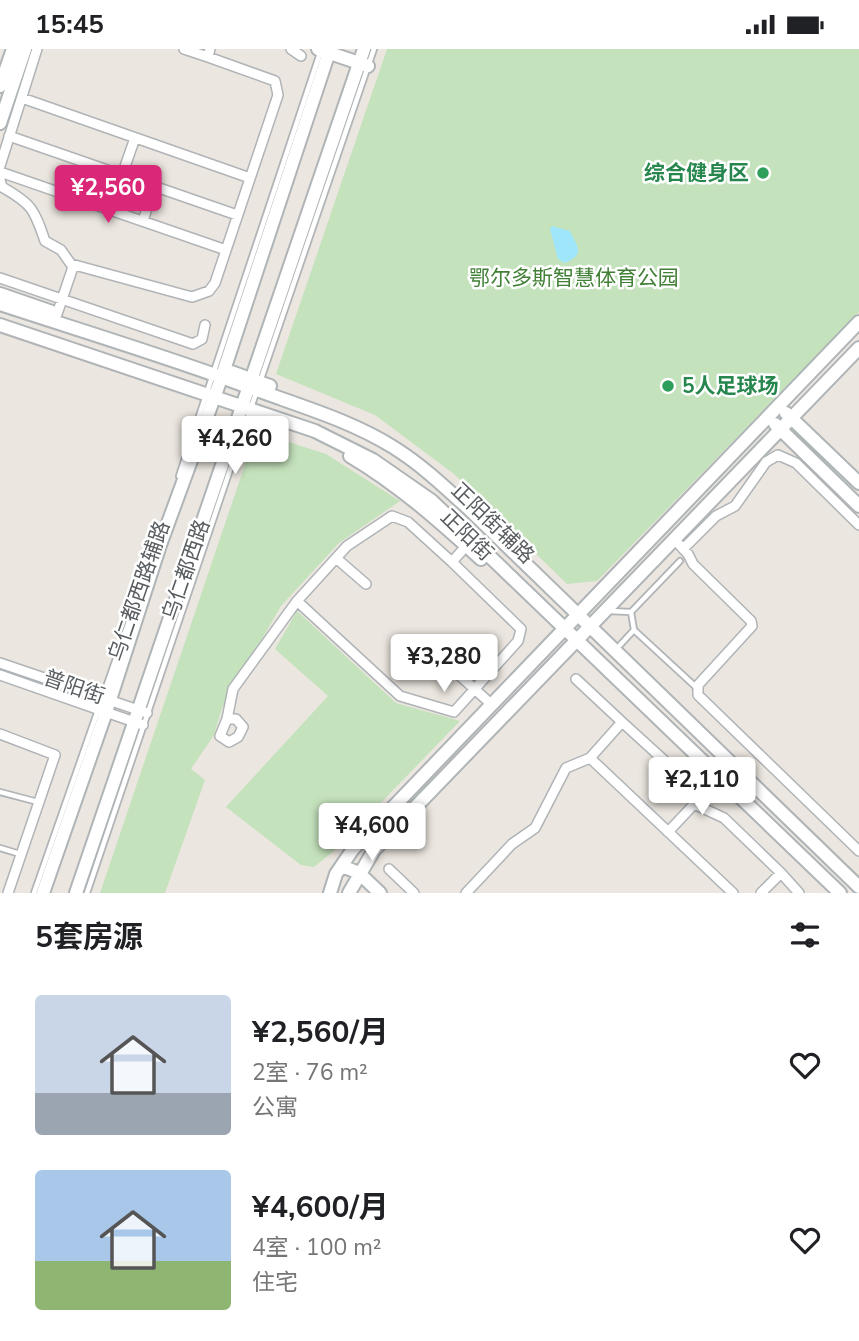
<!DOCTYPE html>
<html lang="zh">
<meta charset="utf-8">
<style>
body{margin:0;font-family:"Nunito Sans","Noto Sans SC",sans-serif;background:#f6f6f6;color:#202124;height:100vh;display:flex;flex-direction:column;font-size:26px;white-space:nowrap}
*{box-sizing:border-box;margin:0}
p{font-size:23px;color:#757577}
.icon{flex:none;width:38px;height:38px;fill:none;stroke:currentColor;stroke-width:2;stroke-linecap:round;stroke-linejoin:round}
.map{position:relative;height:844px;overflow:hidden}
.panel{display:flex;flex-direction:column;background:#fff;flex:1}
.panel>*{flex:none}
.price{position:absolute;translate:-50% -60px;padding:0 16px;border-radius:7px;background:#fff;color:#222;font-size:23px;line-height:46px;filter:drop-shadow(0 2px 4px #0008)}
.price::after{content:'';position:absolute;left:50%;top:42px;width:21px;height:16px;margin-left:-10px;background:inherit;clip-path:polygon(0 0,100% 0,50% 100%)}
.price.on{background:#db2777;color:#fff}
ul{padding:0;list-style:none}
li{display:flex;align-items:center;gap:21px;height:175px;padding:0 35px}
li span{display:grid;place-items:center;flex:none;width:196px;height:140px;border-radius:7px;color:#555}
li>.icon{margin-inline-start:auto}
span .icon{width:84px;height:84px;fill:#fffc;stroke-width:1}
li b{font-size:30px}
h2{display:flex;justify-content:space-between;align-items:center;height:84px;padding:0 35px;font-size:30px}
.status{display:flex;justify-content:space-between;align-items:center;height:49px;padding:0 35px;background:#fff;direction:ltr}
.status svg{height:19px;fill:currentColor}
.map>svg:first-child{display:block}
.green{fill:#c4e2bc}
.water{fill:#9fe6fb}
.lines{fill:none;stroke-linecap:round;stroke-linejoin:round}
.lane-casing{stroke:#b0b4b7;stroke-width:8}
.street-casing{stroke:#b0b4b7;stroke-width:12}
.secondary-casing{stroke:#afb4b7;stroke-width:16}
.lane{stroke:#fff;stroke-width:4.5}
.street{stroke:#fff;stroke-width:9}
.secondary{stroke:#fff;stroke-width:12}
.leisure-dot{fill:#2e9e5b;stroke:#fff;stroke-width:2.5}
.labels{text-anchor:middle;dominant-baseline:central;stroke-width:5;stroke-linejoin:round;paint-order:stroke}
.leisure-label{font-size:21px;font-weight:bold;fill:#27864d;stroke:#fff;text-anchor:end}
.park-label{font-size:21px;fill:#428037;stroke:#fff}
.street-label{font-size:21px;fill:#585d60;stroke:#fff}
</style>
<div class="status"><b>15:45</b><svg viewBox="0 0 49 12"><path d="M0 12V9h3v3zM5 12V6h3v6zM10 12V3h3v9zM15 12V0h3v12zM26 1h20v11H26zM47 4h2v5h-2z"/></svg></div>
<div class="map">
<svg width="859" height="844" viewBox="0 0 859 844">
<rect width="100%" height="100%" fill="#ebe6df"/>
<path class="green" d="M387 0H859V263L597 532 567 535 454 425 375 366 276 325Z
M267 386 326 405 400 452 339 494 281 557 222 659 214 686 191 720 205 731 165 844H100L251 398Z
M297 562 396 654 460 672 335 801 314 818 301 816 226 758 328 647 275 600Z"/>
<path class="water" d="M552 177 570 182C577 197 586 205 565 214L558 210 550 180Z"/>
<g class="lines">
<defs>
<path id="lane" d="M260 333 374 0
M179 427 320 4
M609 562 631 563
M634 581 698 640
M620 596 634 581 631 563 680 512
M0 743 38 753
M0 799 20 805
M34 844 134 558
M87 844 256 344"/>
<path id="street" d="M184 0 208 8 210 0
M291 0 301 7
M22 49 250 129
M9 87 237 166
M0 117 37 0
M0 123 226 201
M122 126 135 89
M0 131 2 138C32 155 34 160 45 192L61 201 73 218 57 265
M78 150 89 115
M143 172 154 137
M71 215 192 248 209 242 215 234 278 46 275 32 208 8
M0 229 193 295 202 290 205 276
M674 490 688 505 693 515 751 572 752 577 698 636V646L859 802
M683 500 716 467 735 457 766 413 778 406 796 414 859 476
M336 509 366 535
M297 552 400 647 454 663 518 592 521 580 452 513
M435 604 491 655
M0 614 147 664
M0 626 143 676
M576 630 622 673 590 709
M227 670H236L243 678 238 688 229 693 220 687 227 670 233 640 297 552 347 497 392 467 408 473 452 513 466 497
M622 673 678 724 694 755 724 769 781 824 761 844
M0 685 55 706 8 844
M668 783 715 733
M389 820 414 844
M781 824 799 844
M466 844 512 795 535 779 566 719 590 709 733 844"/>
<path id="secondary" d="M318 0 368 17
M0 37 13 0
M0 74 25 0
M0 245 55 264
M0 255C82 282 165 307 246 337 296 356 348 370 393 398 422 416 446 439 471 462L859 838
M0 276 315 382 373 411 432 452 840 844
M231 323 270 337
M786 364 859 434
M775 375 859 457
M350 407C399 436 439 472 481 510
M342 817 359 824 380 844
M43 844 106 663 160 496 222 327 330 0
M76 844 364 0
M330 844 336 825 353 800 859 273
M349 844 374 801 859 299"/>
</defs>
<use href="#lane" class="lane-casing"/>
<use href="#street" class="street-casing"/>
<use href="#secondary" class="secondary-casing"/>
<use href="#lane" class="lane"/>
<use href="#street" class="street"/>
<use href="#secondary" class="secondary"/>
</g>
<g class="leisure-dot">
<circle cx="763" cy="124" r="7"/>
<circle cx="668" cy="337" r="7"/>
</g>
<g class="labels">
<g class="leisure-label">
<text x="749" y="124">综合健身区</text>
<text x="682" y="337" text-anchor="start">5人足球场</text>
</g>
<g class="park-label">
<text x="574" y="229">鄂尔多斯智慧体育公园</text>
</g>
<g class="street-label">
<text transform="translate(493 474) rotate(44)">正阳街辅路</text>
<text transform="translate(467 486) rotate(44)">正阳街</text>
<text transform="translate(186 521) rotate(-71)">乌仁都西路</text>
<text transform="translate(139 542) rotate(-71)">乌仁都西路辅路</text>
<text transform="translate(74 638) rotate(19)">普阳街</text>
</g>
</g>
</svg>
<b class="price on" style="left:108px;top:176px">¥2,560</b>
<b class="price" style="left:235px;top:427px">¥4,260</b>
<b class="price" style="left:444px;top:645px">¥3,280</b>
<b class="price" style="left:702px;top:768px">¥2,110</b>
<b class="price" style="left:372px;top:814px">¥4,600</b>
</div>
<section class="panel">
<h2>5套房源<svg class="icon" aria-label="filters" viewBox="0 0 24 24"><path d="M4 7h16M4 17h16"/><circle cx="9" cy="7" r="2"/><circle cx="15" cy="17" r="2"/></svg></h2>
<ul>
<li><span style="background:linear-gradient(#c9d6e8 70%,#9aa5b1 0)"><svg class="icon" aria-label="home" viewBox="0 0 24 24"><path d="M3 11l9-7 9 7M6 9v11h12V9"/></svg></span><div><b>¥2,560/月</b><p>2室 · 76 m²</p><p>公寓</p></div><svg class="icon" aria-label="heart" viewBox="0 0 24 24"><path d="M12 20l-8-8c-3-5 5-10 8-4 3-6 11-1 8 4z"/></svg></li>
<li><span style="background:linear-gradient(#a9c7e8 65%,#8fb573 0)"><svg class="icon" aria-label="home" viewBox="0 0 24 24"><path d="M3 11l9-7 9 7M6 9v11h12V9"/></svg></span><div><b>¥4,600/月</b><p>4室 · 100 m²</p><p>住宅</p></div><svg class="icon" aria-label="heart" viewBox="0 0 24 24"><path d="M12 20l-8-8c-3-5 5-10 8-4 3-6 11-1 8 4z"/></svg></li>
</ul>
</section>
